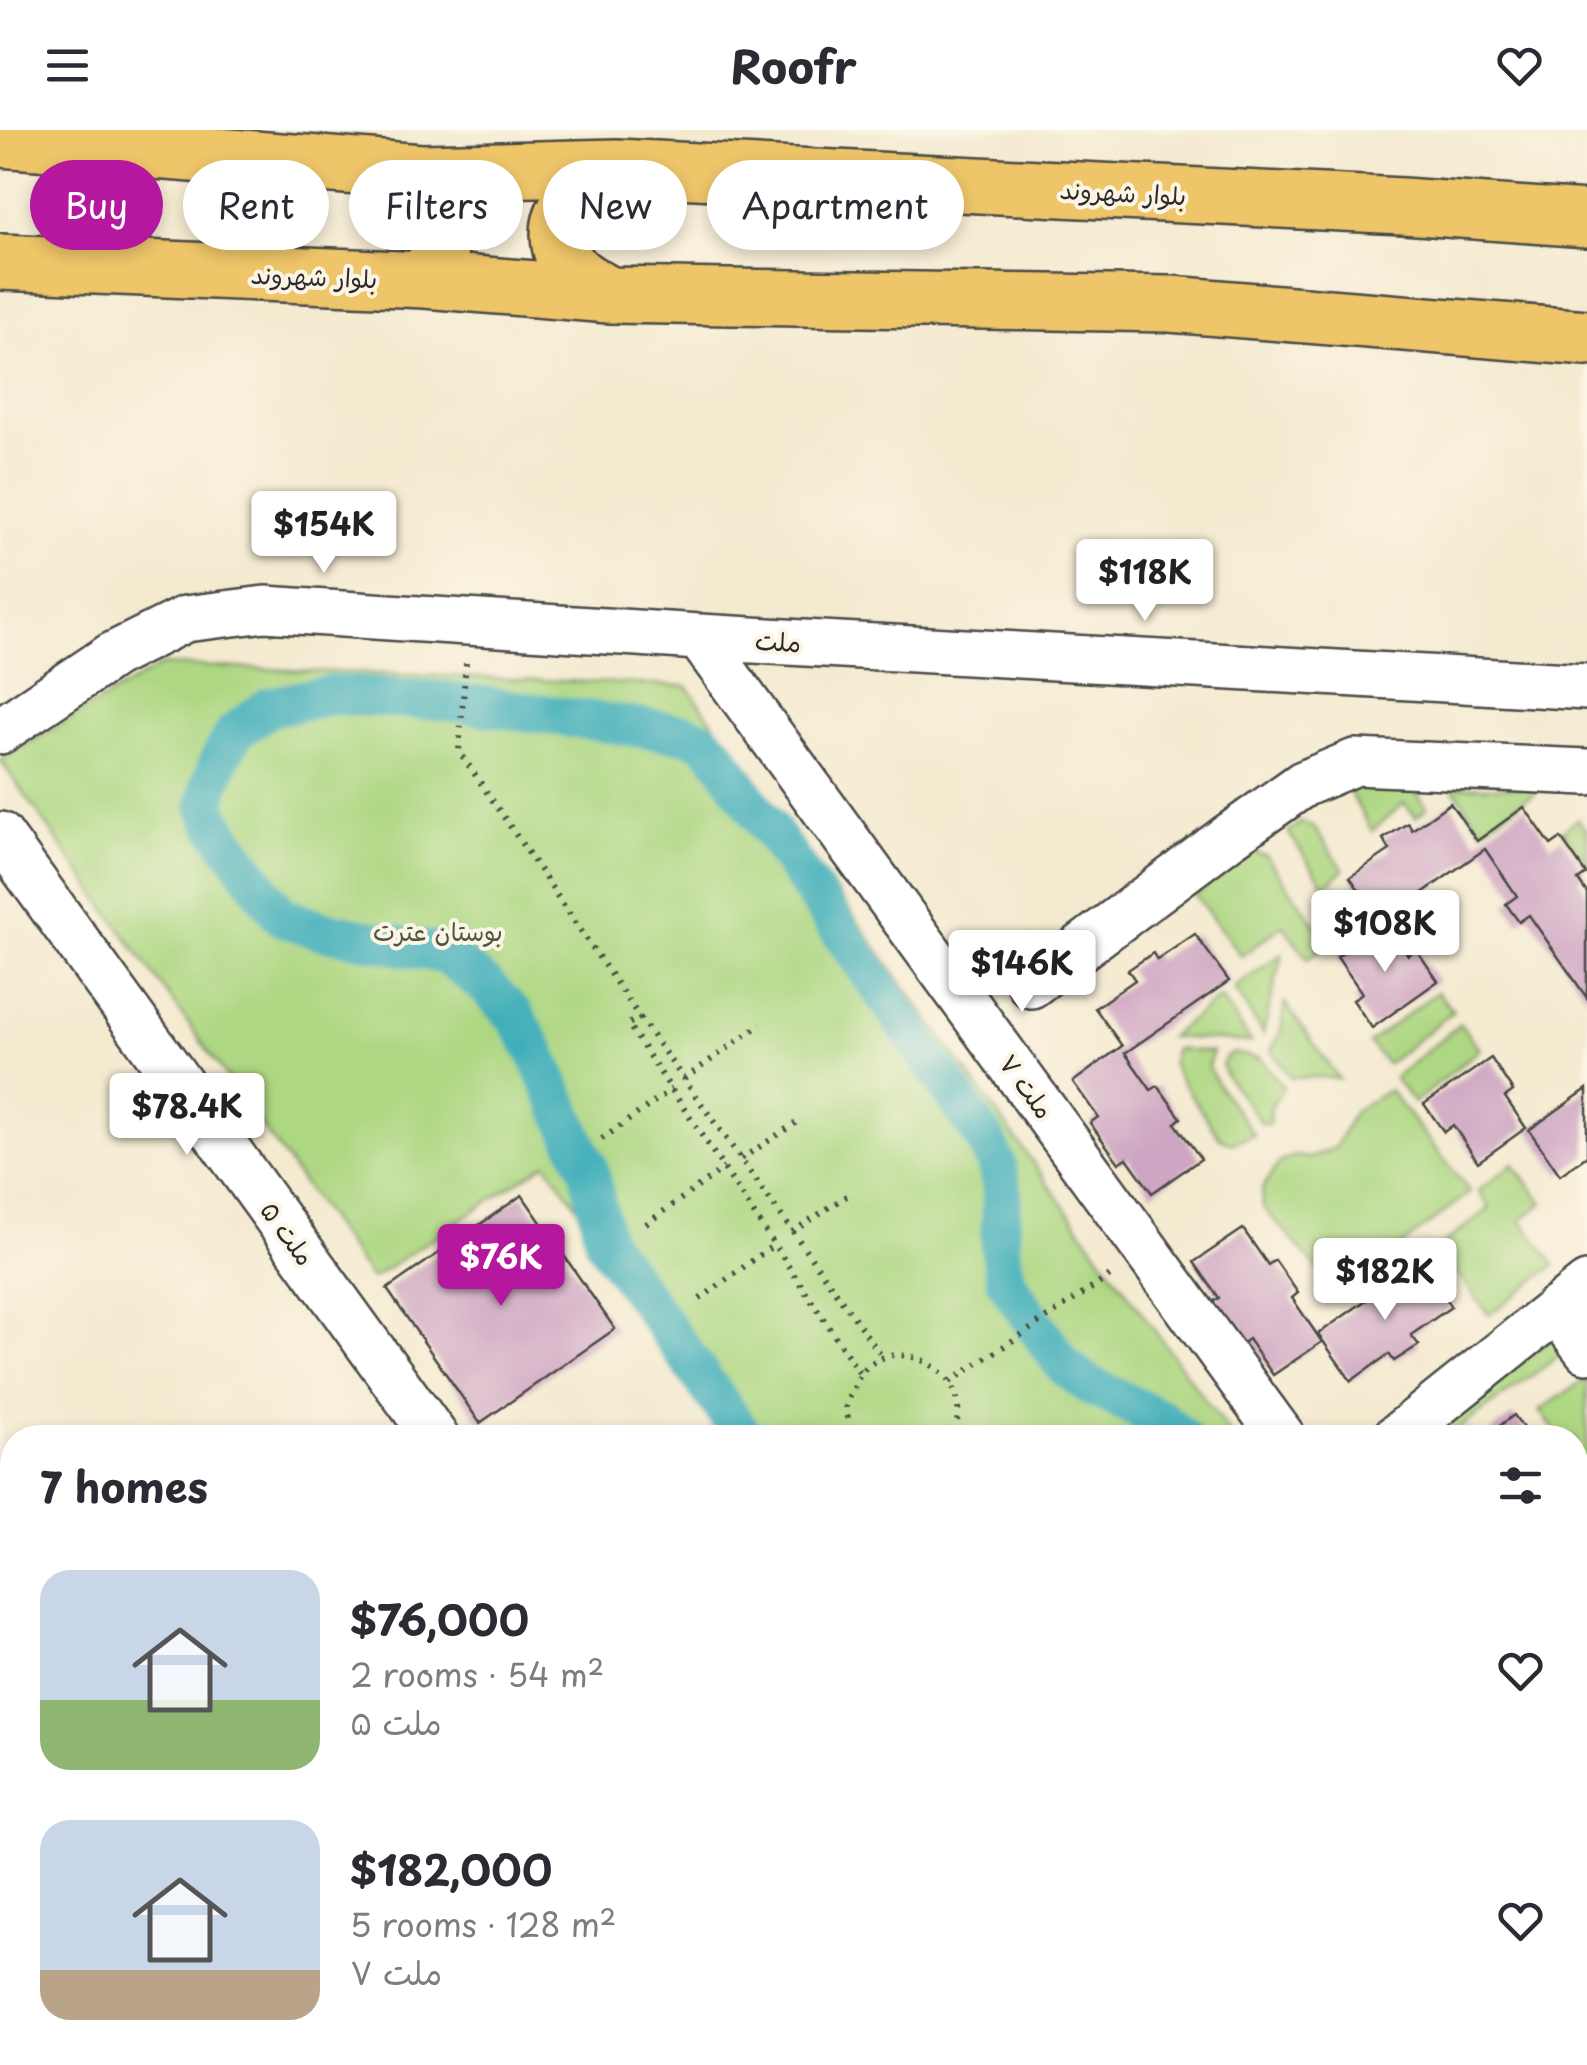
<!DOCTYPE html>
<meta charset="utf-8">
<style>
body{margin:0;font-family:"Playpen Sans","Playpen Sans Arabic",sans-serif;background:#f7f7f7;color:#2b2b33;height:100vh;display:flex;flex-direction:column;font-size:38px;white-space:nowrap}
*{box-sizing:border-box;margin:0}
p{font-size:32px;color:#7c7c81}
.icon{flex:none;width:55px;height:55px;fill:none;stroke:currentColor;stroke-width:2;stroke-linecap:round;stroke-linejoin:round}
.map{position:relative;flex:1;overflow:hidden}
.sheet{position:absolute;left:0px;top:1295px;width:1588px;height:640px;display:flex;flex-direction:column;background:#fff;border-radius:40px 40px 0 0;box-shadow:0 5px 15px #0003}
.sheet>*{flex:none}
.hud{position:absolute;left:30px;top:30px;width:1000px;height:90px;display:flex;gap:20px}
.price{position:absolute;translate:-50% -85px;padding:0 22px;border-radius:10px;background:#fff;color:#222;font-size:32px;line-height:65px;filter:drop-shadow(0 2px 5px #0008)}
.price::after{content:'';position:absolute;left:50%;top:60px;width:30px;height:22px;margin-left:-15px;background:inherit;clip-path:polygon(0 0,100% 0,50% 100%)}
.price.on{background:#b5179e;color:#fff}
ul{padding:0;list-style:none}
li{display:flex;align-items:center;gap:30px;height:250px;padding:0 40px}
li span{display:grid;place-items:center;flex:none;width:280px;height:200px;border-radius:30px;color:#555}
li>.icon{margin-inline-start:auto}
span .icon{width:120px;height:120px;fill:#fffc;stroke-width:1}
li b{font-size:42px}
h2{display:flex;justify-content:space-between;align-items:center;height:120px;padding:0 40px;font-size:42px}
.chip{padding:0 35px;border-radius:45px;background:#fff;box-shadow:0 5px 15px #0003;font-size:35px;line-height:90px}
.chip.on{background:#b5179e;color:#fff}
header{display:flex;justify-content:space-between;align-items:center;height:130px;padding:0 40px;background:#fff;font-size:45px;font-weight:700}
.map>svg:first-child{display:block}
.green{fill:#add782;stroke:#6c8156;stroke-width:2.5}
.lines{fill:none;stroke-linecap:round;stroke-linejoin:round}
.canal{stroke:#3fafba;stroke-width:40}
.building{fill:#cea5c2}
.minor-casing{stroke:#494844;stroke-width:50}
.major-casing{stroke:#494844;stroke-width:60}
.path{stroke:#494844;stroke-width:6;stroke-dasharray:2.5 8;stroke-linecap:butt}
.minor{stroke:#fff;stroke-width:45}
.major{stroke:#eec569;stroke-width:55}
.labels{text-anchor:middle;dominant-baseline:central;stroke-width:8;stroke-linejoin:round;paint-order:stroke}
.street-label{font-size:25px;fill:#2b2b2b;stroke:#fcf5e5}
.park-label{font-size:25px;fill:#4c5641;stroke:#fcf5e5}
</style>
<header><svg class="icon" aria-label="menu" viewBox="0 0 24 24"><path d="M4 6h16M4 12h16M4 18h16"/></svg>Roofr<svg class="icon" aria-label="heart" viewBox="0 0 24 24"><path d="M12 20l-8-8c-3-5 5-10 8-4 3-6 11-1 8 4z"/></svg></header>
<div class="map">
<svg width="1587" height="1935" viewBox="0 0 1587 1935">
<rect width="100%" height="100%" fill="#fcf5e5"/>
<filter id="ink" filterUnits="userSpaceOnUse"><feTurbulence type="fractalNoise" baseFrequency=".01" numOctaves="2"/><feDisplacementMap in="SourceGraphic" scale="20" xChannelSelector="R" yChannelSelector="G"/><feConvolveMatrix kernelMatrix="1 2 1 2 8 2 1 2 1" color-interpolation-filters="sRGB"/></filter>
<filter id="wash" filterUnits="userSpaceOnUse"><feTurbulence type="fractalNoise" baseFrequency=".0048" numOctaves="4" result="noise"/><feDisplacementMap in="SourceGraphic" scale="40" xChannelSelector="R" yChannelSelector="G"/><feGaussianBlur stdDeviation="2.25" result="paint"/><feColorMatrix in="noise" values="0 0 0 0 0 0 0 0 0 0 0 0 0 0 0 0 0 1.4 0 .05"/><feComposite in="paint" operator="in"/></filter>
<g filter="url(#wash)">
<rect width="100%" height="100%" fill="#f4ead0"/>
<path class="green" d="M162 535 687 556 1232 1307H743L546 1033 371 1149 0 630Z
M1368 653C1399 653 1409 648 1427 677L1416 687 1404 673 1372 701 1349 661Z
M1452 656 1542 658 1482 699Z
M1578 689 1587 701V734L1562 701Z
M1301 692 1313 696 1344 740 1325 756 1288 702Z
M1253 722 1266 726 1329 813 1308 829 1283 795 1241 826 1195 765Z
M1282 824 1263 904 1234 858Z
M1437 862 1453 881 1387 934 1369 913Z
M1220 867 1251 912 1169 907Z
M1285 873 1339 949 1320 947 1291 948 1271 920 1281 901Z
M1460 894 1480 919 1414 973 1394 948Z
M1174 919 1212 922 1208 937 1218 955 1254 1005 1231 1013 1220 1008 1177 945 1172 933Z
M1233 923 1261 929 1283 957 1270 980 1269 994H1262L1226 946 1222 935 1225 928Z
M1389 960 1470 1062 1349 1157 1333 1156 1263 1077 1262 1059 1280 1032 1295 1026 1310 1028 1335 1018 1354 981Z
M1513 1034 1543 1073 1521 1090 1555 1135 1489 1185 1438 1118 1490 1078 1478 1061Z
M1559 1203 1570 1218 1447 1307 1417 1308Z
M1587 1248V1348L1575 1331V1308L1559 1307 1540 1280Z
M1575 1787 1587 1804V1935H1248L1240 1923 1575 1922Z"/>
<g class="lines">
<path class="canal" d="M745 1308 604 1111 589 1040 533 916 515 886 486 856 446 825 321 800 281 786 217 698 206 676 210 655 221 627 235 602 269 577 331 565 448 571 688 604 703 610 715 621 985 1009 997 1036 1002 1060 1000 1116 1006 1150 1020 1173 1064 1236 1089 1255 1162 1290 1182 1308
M1267 1922 1274 1935
M1552 1935 1553 1922"/>
</g>
<g id="blocks">
<path class="building" d="M1450 673 1477 711 1524 677 1551 715 1561 708 1586 744 1578 750 1587 763V868L1529 785 1519 792 1506 774 1517 766 1485 719 1381 792 1350 747 1390 720 1383 709 1408 693 1412 700Z
M1386 793 1408 825 1416 819 1438 851 1372 898 1353 870 1362 863 1337 827Z
M1195 804 1229 851 1125 923 1151 960 1158 956 1181 988 1175 993 1201 1029 1152 1063 1127 1028 1119 1033 1090 993 1098 987 1073 952 1122 916 1095 878 1135 850 1128 840 1153 823 1157 830Z
M1491 928 1513 961 1505 967 1526 998 1478 1032 1453 995 1444 1002 1424 974Z
M1587 959V1026L1560 1045 1529 1000Z
M522 1065 615 1199 480 1293 387 1159Z
M1243 1099 1268 1135 1275 1130 1298 1163 1292 1168 1322 1212 1273 1245 1248 1209 1240 1215 1211 1173 1219 1168 1194 1132Z
M1420 1132 1451 1177 1411 1205 1419 1215 1394 1231 1389 1224 1351 1251 1318 1204Z
M1514 1285 1530 1308H1483Z
M1469 1298 1475 1308H1455Z
M1587 1407V1538L1582 1541 1575 1531V1416Z
M164 1922H170L179 1935H147Z
M1094 1922H1176L1185 1935H1076Z"/>
</g>
</g>
<g filter="url(#ink)">
<use href="#blocks" fill-opacity="0" stroke="#494844" stroke-width="2.5"/>
<g class="lines">
<defs>
<path id="minor" d="M699 507 1283 1308
M0 601 113 525 185 489 265 479 699 507 1587 557
M0 705 436 1308
M1031 855 1227 708 1303 654 1355 632 1587 642
M1556 1179 1587 1220
M1395 1308 1587 1155
M1575 1622 1587 1639
M1575 1712 1587 1728
M0 1922 12 1913
M880 1922 889 1935"/>
<path id="major" d="M0 9 422 42 616 37 1403 76 1587 89
M422 42C427 52 435 61 439 71 451 97 439 129 425 150
M0 132 425 150 609 165 1170 174 1587 208
M609 165C598 158 584 152 575 143 567 136 562 125 560 115 553 72 587 58 616 37"/>
</defs>
<use href="#minor" class="minor-casing"/>
<use href="#major" class="major-casing"/>
<path class="path" d="M466 533 459 621 640 888 628 894 860 1244
M640 888 883 1228
M684 949 761 894
M602 1009 672 959
M741 1029 800 990
M646 1094 724 1038
M792 1102 848 1065
M700 1169 775 1114
M950 1252 1116 1142
M855 1308C853 1299 846 1286 846 1277 847 1271 853 1261 855 1255 883 1189 988 1244 950 1308
M1334 1922 1343 1935
M1362 1922 1370 1935"/>
<use href="#minor" class="minor"/>
<use href="#major" class="major"/>
</g>
</g>
<g class="labels">
<g class="street-label">
<text transform="translate(1123 62) rotate(3)">بلوار شهروند</text>
<text transform="translate(314 146) rotate(2)">بلوار شهروند</text>
<text transform="translate(778 511) rotate(3)">ملت</text>
<text transform="translate(1027 956) rotate(54)">ملت ۷</text>
<text transform="translate(288 1103) rotate(54)">ملت ۵</text>
</g>
<g class="park-label">
<text x="438" y="801">بوستان عترت</text>
</g>
</g>
</svg>
<b class="price" style="left:324px;top:446px">$154K</b>
<b class="price" style="left:1145px;top:494px">$118K</b>
<b class="price" style="left:1385px;top:845px">$108K</b>
<b class="price" style="left:1022px;top:885px">$146K</b>
<b class="price" style="left:187px;top:1028px">$78.4K</b>
<b class="price on" style="left:501px;top:1179px">$76K</b>
<b class="price" style="left:1385px;top:1193px">$182K</b>
<div class="hud">
<a class="chip on">Buy</a>
<a class="chip">Rent</a>
<a class="chip">Filters</a>
<a class="chip">New</a>
<a class="chip">Apartment</a>
</div>
<section class="sheet">
<h2>7 homes<svg class="icon" aria-label="filters" viewBox="0 0 24 24"><path d="M4 7h16M4 17h16"/><circle cx="9" cy="7" r="2"/><circle cx="15" cy="17" r="2"/></svg></h2>
<ul>
<li><span style="background:linear-gradient(#c9d6e8 65%,#8fb573 0)"><svg class="icon" aria-label="home" viewBox="0 0 24 24"><path d="M3 11l9-7 9 7M6 9v11h12V9"/></svg></span><div><b>$76,000</b><p>2 rooms · 54 m²</p><p>ملت ۵</p></div><svg class="icon" aria-label="heart" viewBox="0 0 24 24"><path d="M12 20l-8-8c-3-5 5-10 8-4 3-6 11-1 8 4z"/></svg></li>
<li><span style="background:linear-gradient(#c9d6e8 75%,#b9a48a 0)"><svg class="icon" aria-label="home" viewBox="0 0 24 24"><path d="M3 11l9-7 9 7M6 9v11h12V9"/></svg></span><div><b>$182,000</b><p>5 rooms · 128 m²</p><p>ملت ۷</p></div><svg class="icon" aria-label="heart" viewBox="0 0 24 24"><path d="M12 20l-8-8c-3-5 5-10 8-4 3-6 11-1 8 4z"/></svg></li>
</ul>
</section>
</div>
